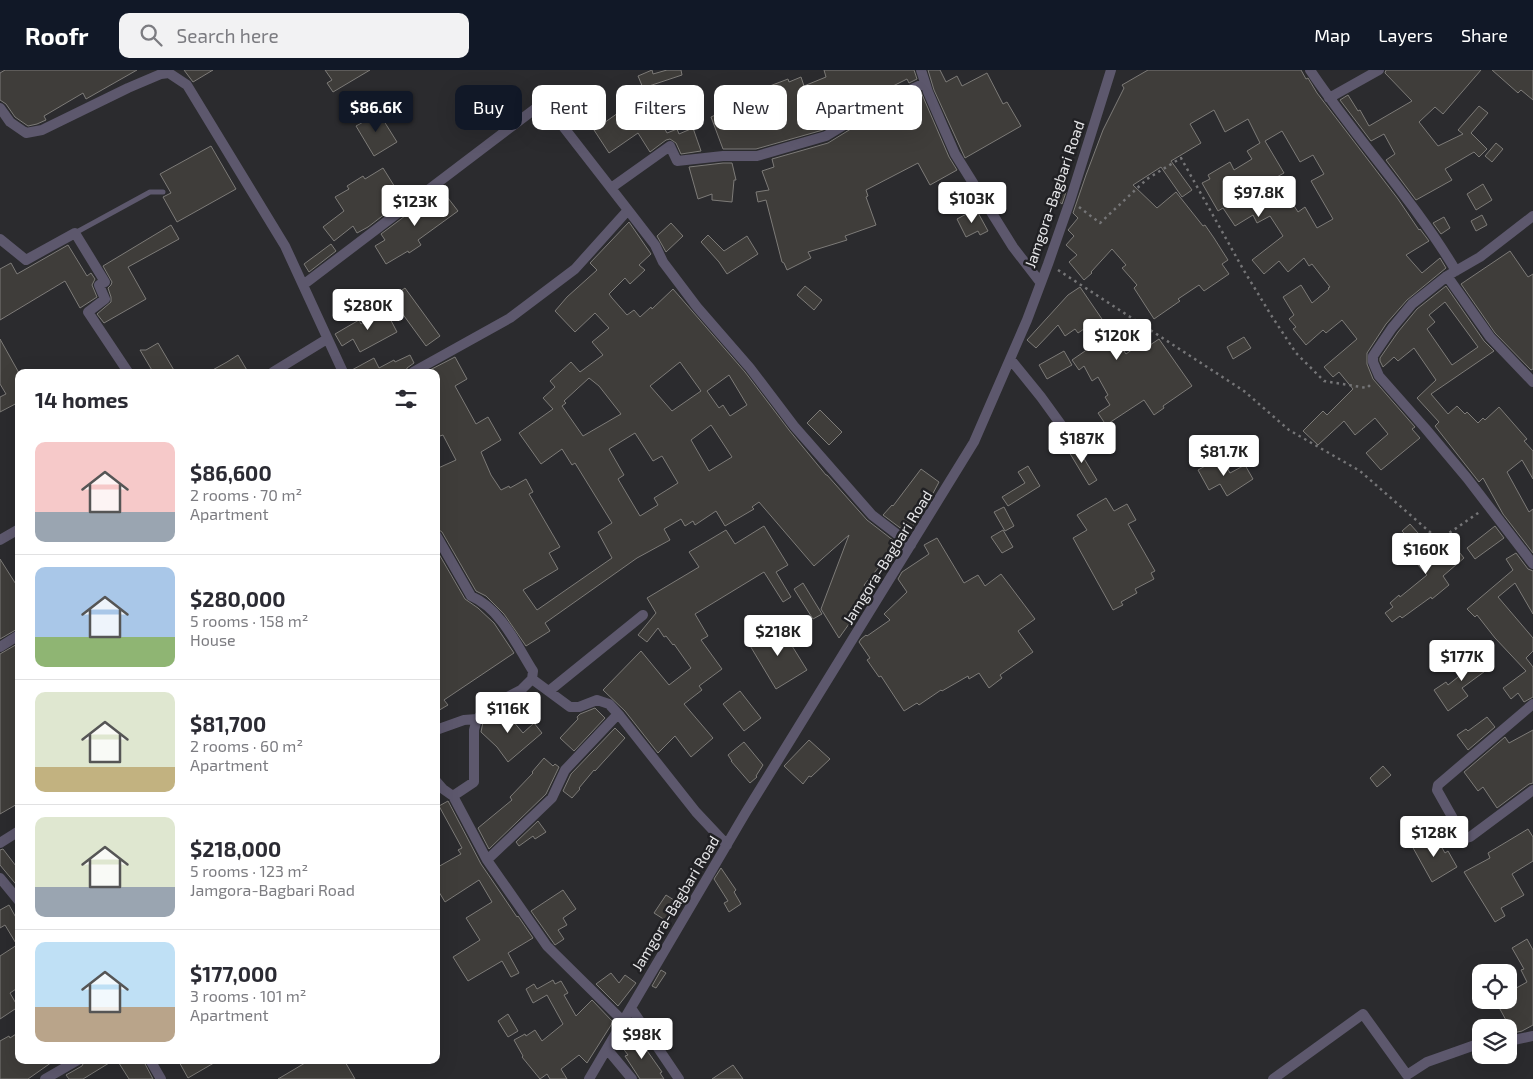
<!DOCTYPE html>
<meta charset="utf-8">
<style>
body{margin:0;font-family:"Exo 2",sans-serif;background:#f2f2f3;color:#2b2b33;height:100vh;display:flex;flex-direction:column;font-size:19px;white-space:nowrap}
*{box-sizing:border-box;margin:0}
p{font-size:16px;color:#7c7c81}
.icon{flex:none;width:28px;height:28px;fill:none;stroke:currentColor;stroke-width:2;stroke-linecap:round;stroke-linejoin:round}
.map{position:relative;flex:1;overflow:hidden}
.details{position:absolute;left:15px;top:299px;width:425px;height:695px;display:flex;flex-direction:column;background:#fff;border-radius:10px;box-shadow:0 5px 20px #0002}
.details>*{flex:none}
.hud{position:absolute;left:455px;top:15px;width:475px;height:45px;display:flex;gap:10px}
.buttons{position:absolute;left:1472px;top:894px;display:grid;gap:10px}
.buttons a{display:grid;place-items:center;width:45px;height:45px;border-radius:10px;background:#fff;box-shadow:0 5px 20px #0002;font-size:25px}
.price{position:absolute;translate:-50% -42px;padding:0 11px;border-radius:5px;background:#fff;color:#222;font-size:16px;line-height:32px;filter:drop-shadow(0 1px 2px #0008)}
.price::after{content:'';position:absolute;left:50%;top:30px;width:15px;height:11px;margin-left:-8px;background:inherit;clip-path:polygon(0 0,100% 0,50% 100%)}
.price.current{background:#111827;color:#fff}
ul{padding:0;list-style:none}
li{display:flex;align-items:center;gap:15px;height:125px;padding:0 20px}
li+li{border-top:1px solid #e1e1e2}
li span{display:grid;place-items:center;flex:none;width:140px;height:100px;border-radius:10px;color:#555}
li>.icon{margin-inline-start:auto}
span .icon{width:60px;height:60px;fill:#fffc;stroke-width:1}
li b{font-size:21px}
h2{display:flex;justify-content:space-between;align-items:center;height:60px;padding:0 20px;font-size:21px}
.chip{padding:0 18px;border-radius:10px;background:#fff;box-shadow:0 5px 20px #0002;font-size:18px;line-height:45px}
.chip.current{background:#111827;color:#fff}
header{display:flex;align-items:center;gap:30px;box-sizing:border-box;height:70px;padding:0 25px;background:#111827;color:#fff}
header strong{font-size:24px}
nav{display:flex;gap:28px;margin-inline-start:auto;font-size:18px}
.search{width:350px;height:45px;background:#f2f2f3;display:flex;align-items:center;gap:12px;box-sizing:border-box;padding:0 18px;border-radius:10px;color:#7c7c81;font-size:19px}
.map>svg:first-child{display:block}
.building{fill:#3f3d3a;stroke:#7d7b78;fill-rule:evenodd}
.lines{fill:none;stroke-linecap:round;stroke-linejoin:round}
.path{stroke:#757577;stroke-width:2.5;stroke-dasharray:2.5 4;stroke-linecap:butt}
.lane{stroke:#5d586d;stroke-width:5}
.street{stroke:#5d586d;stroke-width:10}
.labels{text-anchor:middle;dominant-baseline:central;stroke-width:5;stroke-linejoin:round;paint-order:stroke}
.street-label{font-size:15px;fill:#e7e7e9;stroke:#212124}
</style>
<header>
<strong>Roofr</strong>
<div class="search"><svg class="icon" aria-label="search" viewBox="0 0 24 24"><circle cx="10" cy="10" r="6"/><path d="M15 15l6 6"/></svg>Search here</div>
<nav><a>Map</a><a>Layers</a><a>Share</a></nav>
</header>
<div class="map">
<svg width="1533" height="1009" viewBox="0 0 1533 1009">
<rect width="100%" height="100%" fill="#2b2b2e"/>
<path class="building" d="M5 0H137L86 29 83 23 44 46 46 50 37 54 28 56 15 47 6 34 0 30V3Z
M184 0H213L193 12Z
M325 0H370L333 22 327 13 332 10Z
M652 0 653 4 667 0H681L682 5 643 18 638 6Z
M824 0H914L917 9 909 13 907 9 875 25 876 28 823 60 756 79H723L711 47 750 29 749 24 788 9 789 12 801 7 804 16 826 7Z
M928 0H940L946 12 957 6 962 16 987 3 1003 34 1007 32 1021 56 965 88 934 20Z
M1148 0H1301L1306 9 1308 8 1317 23 1398 129 1419 160 1420 159 1429 171 1406 185 1422 203 1440 188 1446 198 1407 230 1386 254 1367 283V294L1373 309 1415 357 1412 359 1420 368 1381 400 1366 383 1388 364 1375 348 1355 365 1344 351 1318 375 1303 361 1323 341 1327 345 1353 319 1339 302 1333 307 1324 297 1357 269 1342 250 1326 263 1323 260 1306 275 1293 259 1296 257 1289 249 1294 245 1283 227 1301 215 1312 233 1329 219 1328 218 1330 217 1312 194 1309 196 1304 188 1288 202 1279 191 1264 204 1252 190 1283 166 1270 146 1257 153 1253 145 1235 156 1223 138 1218 141 1202 113 1210 109 1208 105 1230 92 1234 100 1252 89 1247 81 1260 73 1248 49 1225 62 1214 40 1190 54 1201 73 1171 91 1192 120 1182 127 1161 97 1133 115 1157 138 1176 122 1203 156 1205 155 1214 168 1228 190 1222 194 1229 204 1204 221 1199 215 1178 229 1180 231 1154 249 1134 218 1137 215 1122 198 1126 195 1112 179 1091 202 1092 203 1084 210 1069 192 1077 185 1066 175 1074 166 1068 160 1078 148 1073 143 1086 105 1103 60 1124 18 1122 15ZM1282 61 1300 92 1313 85 1324 104 1311 111 1333 149 1317 158 1305 137 1298 142 1291 131 1290 132 1275 108 1284 103 1265 71Z
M1386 0H1481L1443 44 1435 37 1419 52 1438 76 1463 64 1458 60 1479 36 1488 43 1471 63 1487 79 1479 87 1474 82 1445 99 1452 110 1416 130 1386 90 1395 84 1384 64 1371 71 1340 30 1348 25 1358 41 1360 40 1369 56 1412 31 1385 3Z
M1492 0H1533V30L1521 20 1518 23Z
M921 22 949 87 957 100 930 115 918 93 866 120 868 126 866 127 876 155 845 166 847 170 808 182 811 188 787 200 784 193 782 192 766 130 758 132 756 122 769 120 762 101 774 97 772 89 828 73 880 41 882 40 883 44Z
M642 26 660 52H661L667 63 677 59 679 64 693 58 701 81 681 84 676 73 670 69 666 70 650 82 638 63 609 83 594 60Z
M377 40 397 72 374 86 356 56 367 50 366 47Z
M1496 73 1503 79 1492 92 1485 86Z
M211 76 236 119 177 152 163 127 171 123 160 104Z
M723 93H732L736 110H734L732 132 712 130V124L698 129 689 97Z
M383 98 403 130 368 157 357 163 353 156 334 171 323 157 344 141 335 127 349 119 347 116 363 106 365 109Z
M1483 114 1492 130 1476 140 1467 124Z
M441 119 458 141 418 170 421 175 409 183 408 181 386 194 375 176 385 170 381 164Z
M1057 119 1066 122 1062 134 1053 127Z
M976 139 988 161 980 165 978 161 966 167 957 149Z
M1482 145 1487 155 1476 161 1471 151Z
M1444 147 1450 158 1441 164 1433 153Z
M629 152 651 184 639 195 645 200 630 214 625 208 609 224 612 228 627 245 634 240 640 247 651 237 652 239 673 219 745 302 789 360 826 405H827L867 450 898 474 864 515 867 519 856 533 869 526 839 568 821 539 849 465 814 496 759 432 752 437 754 439 725 456 716 441 695 455 693 451 685 456 681 449 664 459 670 470 637 488 545 553 550 561 526 576 504 544 486 526 476 521 442 462 436 458V399L456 390 443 365 440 366 436 359V302H426L455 287 467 309 455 316 476 354 488 347 501 370 481 382 491 405 501 420 509 416 510 418 526 409 533 422 529 424 560 477 549 483 558 499 523 520 537 540 612 488 598 462 612 453 575 393 572 395 562 379 541 394 519 363 553 339 543 328 555 317 550 311 571 292 580 302 603 285 592 272 609 258 595 243 575 262 555 241 567 227 597 200 590 193ZM680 292 701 321 672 341 650 316ZM729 305 747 335 730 346 723 335 719 338 707 321ZM589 308 599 316 621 344 583 366 562 336 566 333 564 331ZM711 355 732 387 709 401 691 370ZM635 363 653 391 662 386 678 413 654 428 658 435 640 446 618 409 624 405 609 379Z
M671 153 683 166 666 182 657 166Z
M171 155 179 169 128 197 146 229 104 253 97 244 111 232V227L108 218 111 215 112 212 103 196Z
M708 165 724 181 747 166 758 184 727 204 719 192 701 172Z
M331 174 336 181 309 202 304 194Z
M68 175 87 206 91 203 95 209 92 215 97 227 80 238 65 211 0 250V199L11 193 17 204Z
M1510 181 1528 207 1533 204V299L1531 300 1495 263 1461 214Z
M805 216 822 230 814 240 797 225Z
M1446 216 1484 271 1494 281 1431 324 1448 344 1457 336 1465 344 1467 342 1478 353 1483 348 1485 350 1499 337 1527 369 1524 371 1533 381V409L1522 390 1507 402 1529 442 1533 439V483L1503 444 1483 408 1479 412 1435 356 1439 352 1417 328 1436 310 1414 278 1398 291 1394 287 1383 297 1380 291V288L1398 262 1417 239ZM1445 232 1478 277 1452 295 1427 259 1435 252 1429 245Z
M1080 217 1126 284 1140 274 1144 279 1159 269 1192 316 1163 336 1164 338 1154 345 1144 330 1106 355 1098 343 1110 335 1105 327 1108 325 1098 307 1092 311 1084 296 1079 300 1072 290 1098 272 1087 257 1078 263 1075 259 1065 266 1058 255 1036 278 1027 270 1068 225Z
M405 218 440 266 426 276 391 228Z
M385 239 397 262 360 282 353 269 342 276 335 264 359 250 361 254Z
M1244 267 1251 278 1233 289 1227 277Z
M0 269 19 303V332L0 342V327L6 324 0 314Z
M158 273 175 302H153L140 280H146Z
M1064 281 1072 295 1047 309 1039 295Z
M238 285 248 302H209L227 292Z
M410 285 414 293 407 298 406 302H350V301L374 288 379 298 394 290 395 292Z
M820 340 842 362 829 375 807 353Z
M1074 372 1097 410 1089 415 1066 377Z
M1216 386 1223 399 1226 396 1230 403 1245 395 1253 409 1227 426 1220 414 1209 420 1198 400 1209 394 1207 391Z
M1028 396 1040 416 1008 436 1002 427 1025 413 1018 402Z
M921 399 939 412 930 429 932 428 918 449 907 463 883 445 892 435 893 436Z
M1106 428 1114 441 1127 434 1136 450 1128 454 1155 501 1151 503 1154 509 1135 519 1137 523 1121 532 1123 535 1113 540 1073 468 1087 460 1077 445Z
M1004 437 1014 456 1005 461 994 442Z
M1410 454 1436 483 1450 471 1464 488 1443 506 1449 515 1432 529 1431 527 1402 548 1400 546 1392 552 1385 543 1393 537 1390 533 1399 525 1400 527 1427 505 1417 494 1426 487 1402 461Z
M764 456 788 495 776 502 791 527 783 532 764 502 695 544 708 566 701 570 722 599 699 616 702 620 684 634 713 668 691 687 675 666 658 683 625 641 603 620 641 581 669 615 691 598 674 574 673 575 666 566 664 567 658 558 647 572 638 565 656 543 647 528 699 497 689 482 726 460 735 474Z
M1495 456 1504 468 1475 489 1467 478Z
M1003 460 1013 477 1002 483 991 467Z
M937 468 964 513 978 505 985 516 1001 504 1035 549 1018 561 1033 582 1000 605 1002 608 989 618 979 603 969 609 968 606 942 621 941 620 919 635 917 633 904 641 881 606 879 607 867 590 870 588 859 572 861 569 866 565 867 566 890 550 884 544 907 522 898 509 902 502 929 484 924 475Z
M436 479 465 529 478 538 494 553 514 583 444 630 448 635 436 642Z
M1516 483 1528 499 1533 501V544L1515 513 1498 527 1533 568V581L1526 588 1533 597V627L1524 632 1518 623 1511 629 1503 618 1526 601 1495 568 1477 545 1475 547 1467 539 1513 500 1506 489Z
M0 489 19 519V558L0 569Z
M803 513 822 544 813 549 794 519Z
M779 555 807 600 776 619 749 574Z
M19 573V733L0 744V584Z
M1479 580 1492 596 1462 618 1468 626 1448 641 1434 620 1446 612 1448 615 1473 595 1468 588Z
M740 621 761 648 744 661 723 634Z
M502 638 523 663 534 653 542 663 508 692 497 677 481 662 483 652 493 643Z
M595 638 605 648 574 681 560 668 578 649 577 647 580 644Z
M1487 647 1495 657 1468 680 1457 665 1466 659 1468 661Z
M615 658 625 668 595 701 594 700 579 718 580 719 572 728 563 721 571 704Z
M1533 660V713L1529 714 1497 738 1483 717 1478 721 1464 702 1505 667 1509 673Z
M809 670 830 689 811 707 809 706 803 714 784 696Z
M744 672 763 695 756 706 757 707 750 713 731 691H732L728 685Z
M544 688 553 696 555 694 559 697 546 724 489 779 478 758 512 730 510 727 533 703 532 702Z
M1383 696 1391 705 1377 717 1370 708Z
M448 731 481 794 517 847 518 846 533 868 508 883 519 903 511 907 502 891 468 911 453 887 480 870 466 848 492 832 479 810 445 832 436 817V798L461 784 458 780 462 778 439 736Z
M538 751 546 762 535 769 533 766 519 776 516 772Z
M1528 759 1533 767V791L1512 804 1524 825 1501 838 1505 846 1495 852 1464 802 1490 788 1488 783Z
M1434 764 1445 783 1448 781 1457 797 1432 812 1412 776Z
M3 779 19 800V818L0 795V780Z
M721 798 736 820 734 822 741 834 729 842 724 833 728 831 714 809Z
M563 820 576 839 563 848 567 855 558 860 564 869 555 875 531 841Z
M666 825 677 832 665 850 654 843Z
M9 835 19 853V917L10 923 18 937 0 949V886L17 875 5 855 0 858V840Z
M1527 869 1533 880V955L1522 961 1513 963 1495 930H1516L1511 921 1527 912 1521 900 1524 899 1512 878Z
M661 900 666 903 656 918 652 916Z
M611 903 619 913 625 905 636 913 618 936 596 914Z
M553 910 555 914 561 911 568 923 564 925 576 946 592 930 613 952 587 993 579 985 561 999 567 1009H550L547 1004 540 1009 522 987 523 986 514 970 525 964 526 966 535 960 542 971 563 954 547 925 533 933 526 919 534 914 537 919Z
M508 944 518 961 508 967 498 951Z
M19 962V990H55L28 1009H0V971L9 966 10 968Z
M636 965 662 1002 660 1003 664 1009H640L625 986 628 985 622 977Z
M85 990H114L83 1009H69L66 1005 82 996Z
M117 990H143L153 1009H129Z
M178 990H219L188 1008Z
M310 990H344L355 1009H278Z
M733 995 743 1009H712Z"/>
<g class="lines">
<path class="path" d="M1079 137 1100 153 1147 109 1181 88 1243 199 1271 245 1296 283 1324 311 1367 318 1372 313
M1058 200 1244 321 1289 360 1360 401 1439 470 1481 441"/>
<path class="lane" d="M75 163 150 122H163"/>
<path class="street" d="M921 0 928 22 955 84 1013 177 1040 212
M1310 0C1356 69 1414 130 1456 201
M1329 28 1379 0
M0 38 10 52 26 63 42 60 128 18 161 4 169 3 187 15 285 176 343 302
M611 118 670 76 677 91 723 86H757L826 66 877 35 925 13
M1533 146 1480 187 1447 206 1412 234 1392 258 1373 286V292L1379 306 1425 358 1467 408 1533 494
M0 169 26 190 75 163 105 212 99 215 105 229 88 242 128 302
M1447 206 1490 267 1533 312
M303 215 544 32 628 140
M1011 290 1041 327 1062 356
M273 302 327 269
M413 302 510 248 575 199 628 140 655 175 663 192 697 237 750 298 794 356 872 445 911 475
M436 465 471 526C501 539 516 574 533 601L532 609 521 620 494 634 485 640 477 649 474 660V712L453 726 487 790 547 876 623 951
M0 470 19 459
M0 577 19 565
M532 609 570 637H579L597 630 609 634 620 646 696 742 727 775
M549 621 643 545
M1533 634 1438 715 1437 720 1464 768 1470 767 1533 720
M436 660 464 650 477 649
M436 711 443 719 453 726
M0 773 19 761
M487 790 552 728 565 700 618 644
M0 808 19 831
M631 938 679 1009
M1509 971 1533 966
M607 979 632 1009
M150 990 161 1009
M45 1009 78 990
M589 1009 746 742 974 372 1027 250 1048 194 1070 131 1111 0
M1273 1009 1363 944 1407 1005 1427 992 1475 975 1481 974"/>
</g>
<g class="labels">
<g class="street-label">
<text transform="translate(1054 124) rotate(-71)">Jamgora-Bagbari Road</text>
<text transform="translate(887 487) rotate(-58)">Jamgora-Bagbari Road</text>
<text transform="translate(675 833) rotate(-59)">Jamgora-Bagbari Road</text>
</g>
</g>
</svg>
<div class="buttons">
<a><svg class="icon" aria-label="locate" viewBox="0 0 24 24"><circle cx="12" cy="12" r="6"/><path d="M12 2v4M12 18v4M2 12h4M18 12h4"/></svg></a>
<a><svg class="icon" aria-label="layers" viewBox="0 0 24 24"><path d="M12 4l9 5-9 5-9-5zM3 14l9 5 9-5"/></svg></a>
</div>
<b class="price current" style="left:376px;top:63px">$86.6K</b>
<b class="price" style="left:1259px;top:148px">$97.8K</b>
<b class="price" style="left:972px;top:154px">$103K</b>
<b class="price" style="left:415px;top:157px">$123K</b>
<b class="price" style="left:368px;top:261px">$280K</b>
<b class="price" style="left:1117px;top:291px">$120K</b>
<b class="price" style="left:1082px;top:394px">$187K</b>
<b class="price" style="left:1224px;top:407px">$81.7K</b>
<b class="price" style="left:1426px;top:505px">$160K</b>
<b class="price" style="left:778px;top:587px">$218K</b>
<b class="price" style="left:1462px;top:612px">$177K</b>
<b class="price" style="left:508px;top:664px">$116K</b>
<b class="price" style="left:1434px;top:788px">$128K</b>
<b class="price" style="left:642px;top:990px">$98K</b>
<div class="hud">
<a class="chip current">Buy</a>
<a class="chip">Rent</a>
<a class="chip">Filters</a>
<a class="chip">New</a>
<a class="chip">Apartment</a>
</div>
<section class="details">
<h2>14 homes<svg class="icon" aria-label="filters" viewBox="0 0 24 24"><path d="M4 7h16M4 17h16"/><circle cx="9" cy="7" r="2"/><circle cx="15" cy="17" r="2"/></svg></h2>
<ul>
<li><span style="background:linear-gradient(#f6c9c9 70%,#9aa5b1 0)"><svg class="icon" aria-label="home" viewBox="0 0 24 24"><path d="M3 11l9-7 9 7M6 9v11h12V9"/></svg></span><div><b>$86,600</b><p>2 rooms · 70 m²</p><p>Apartment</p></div></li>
<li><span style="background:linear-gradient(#a9c7e8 70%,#8fb573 0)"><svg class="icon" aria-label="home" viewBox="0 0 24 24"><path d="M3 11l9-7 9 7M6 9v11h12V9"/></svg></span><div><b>$280,000</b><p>5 rooms · 158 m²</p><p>House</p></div></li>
<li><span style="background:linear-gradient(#dfe7d0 75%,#c2b280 0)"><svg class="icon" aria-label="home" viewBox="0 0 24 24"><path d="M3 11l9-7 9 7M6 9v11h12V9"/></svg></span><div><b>$81,700</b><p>2 rooms · 60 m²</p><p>Apartment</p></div></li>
<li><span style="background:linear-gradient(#dfe7d0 70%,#9aa5b1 0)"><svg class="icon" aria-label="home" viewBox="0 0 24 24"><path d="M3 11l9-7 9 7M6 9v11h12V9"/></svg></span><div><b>$218,000</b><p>5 rooms · 123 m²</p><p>Jamgora-Bagbari Road</p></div></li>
<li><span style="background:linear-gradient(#bfe0f5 65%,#b9a48a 0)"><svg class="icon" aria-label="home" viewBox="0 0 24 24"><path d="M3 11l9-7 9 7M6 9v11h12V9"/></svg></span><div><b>$177,000</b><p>3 rooms · 101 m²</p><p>Apartment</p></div></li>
</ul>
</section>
</div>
